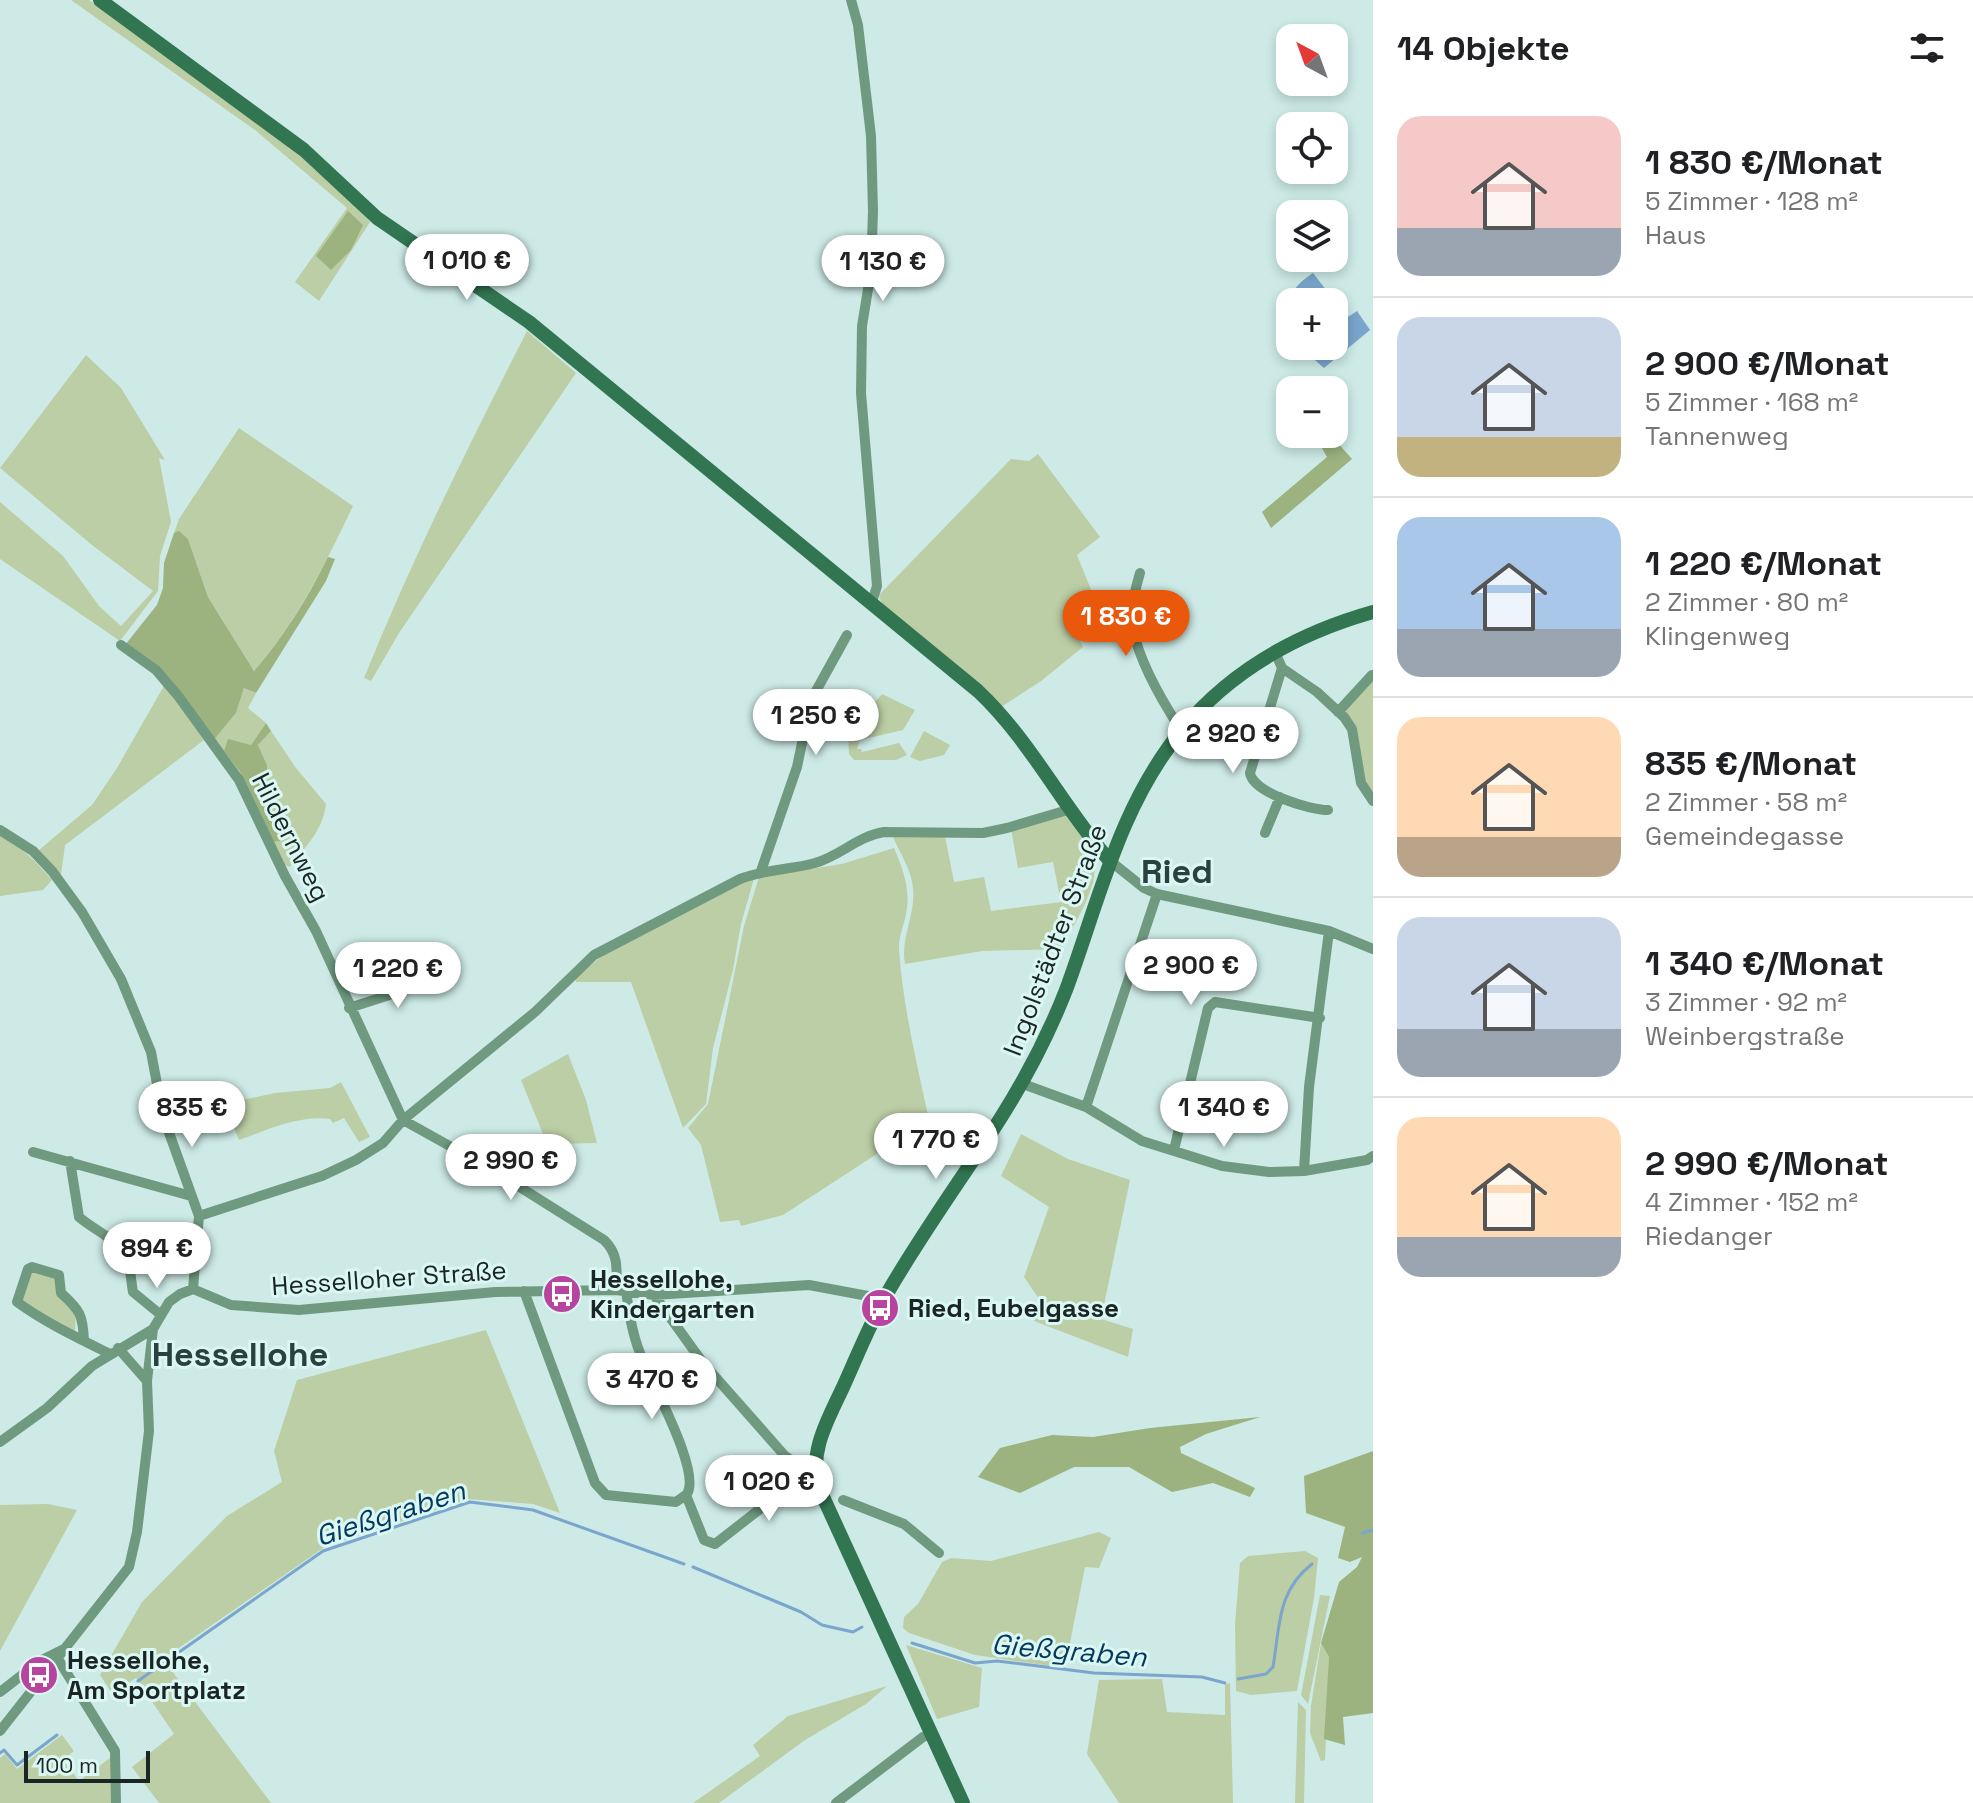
<!DOCTYPE html>
<html lang="de">
<meta charset="utf-8">
<style>
body{margin:0;font-family:"Space Grotesk",sans-serif;background:#f6f6f6;color:#202124;height:100vh;display:flex;flex-direction:column;font-size:30px;white-space:nowrap}
*{box-sizing:border-box;margin:0}
p{font-size:26px;color:#757577}
.icon{flex:none;width:44px;height:44px;fill:none;stroke:currentColor;stroke-width:2;stroke-linecap:round;stroke-linejoin:round}
.map{position:relative;flex:1;overflow:hidden}
.drawer{display:flex;flex-direction:column;background:#fff;width:600px}
.drawer>*{flex:none}
.needle{width:52px;rotate:319deg}
.tools{position:absolute;left:1276px;top:24px;display:grid;gap:16px}
.tools a{display:grid;place-items:center;width:72px;height:72px;border-radius:16px;background:#fff;box-shadow:0 4px 12px #0003;font-size:40px}
.scale{position:absolute;left:24px;bottom:20px;width:126px;box-sizing:border-box;padding-left:8px;border:4px solid #1a2524;border-top:0;font-size:22px;line-height:28px;white-space:nowrap;color:#1a2524;-webkit-text-stroke:6px #daf7f3;paint-order:stroke}
.price{position:absolute;translate:-50% -68px;padding:0 18px;border-radius:28px;background:#fff;color:#222;font-size:26px;line-height:52px;filter:drop-shadow(0 2px 4px #0008)}
.price::after{content:'';position:absolute;left:50%;top:48px;width:24px;height:18px;margin-left:-12px;background:inherit;clip-path:polygon(0 0,100% 0,50% 100%)}
.price.selected{background:#ea580c;color:#fff}
ul{padding:0;list-style:none}
li{display:flex;align-items:center;gap:24px;height:200px;padding:0 24px}
li+li{border-top:2px solid #e0e0e0}
li span{display:grid;place-items:center;flex:none;width:224px;height:160px;border-radius:24px;color:#555}
li>.icon{margin-inline-start:auto}
span .icon{width:96px;height:96px;fill:#fffc;stroke-width:1}
li b{font-size:34px}
h2{display:flex;justify-content:space-between;align-items:center;height:96px;padding:0 24px;font-size:34px}
main{display:flex;flex:1;min-height:0}
.map>svg:first-child{display:block}
.green{fill:#bccea5}
.forest{fill:#9cb27f}
.water{fill:#7aa5cc}
.lines{fill:none;stroke-linecap:round;stroke-linejoin:round}
.stream{stroke:#7aa5cc;stroke-width:3}
.minor{stroke:#709a80;stroke-width:10}
.secondary{stroke:#327651;stroke-width:14}
.labels{text-anchor:middle;dominant-baseline:central;stroke-width:6;stroke-linejoin:round;paint-order:stroke}
.street-label{font-size:26px;fill:#1a2524;stroke:#daf7f3}
.poi-label{font-size:26px;font-weight:bold;fill:#1a2524;stroke:#daf7f3;text-anchor:start}
.water-label{font-size:28px;font-style:italic;fill:#04385e;stroke:#daf7f3}
.district-label{font-size:34px;font-weight:bold;fill:#29423f;stroke:#daf7f3}
</style>
<main>
<div class="map">
<svg width="1373" height="1803" viewBox="0 0 1373 1803">
<rect width="100%" height="100%" fill="#cdeae6"/>
<path class="green" d="M71 0H89C187 70 288 134 370 222L319 301 295 282 347 208 255 130Z
M527 331 576 373 399 633 371 681 364 678C412 559 469 445 527 331Z
M86 355 121 388 165 460 159 458 171 522 160 556 158 591 120 641 0 559V502L63 556 99 606 121 626 153 591 92 545 0 468Z
M239 428 353 506C325 564 297 622 254 671L208 597 188 539 174 533 179 519Z
M1038 454 1100 537 1077 555 1098 607 1073 626 1083 647 1041 681 1001 707 882 605 879 595 1011 459 1029 461Z
M1373 678V794L1365 785 1343 711Z
M165 684 204 740 65 845 61 875 38 851 92 805 117 768Z
M244 688 256 693 248 708 266 723 251 745 224 751 213 741 236 713Z
M882 694 915 710 903 730 860 740 857 749H861L862 752 899 743 907 755 896 760H854L849 754 848 734Z
M271 731 296 768 326 804C323 830 306 846 290 867L282 864 273 842 281 841 268 808 267 765 258 745Z
M924 731 950 745 944 755 920 761 910 757Z
M1068 815C1077 831 1091 849 1094 867 1098 887 1071 931 1060 949L982 951 905 964C900 938 916 914 913 888 912 871 899 851 892 835L945 836 954 882 984 877 991 911 1061 902 1053 862 1018 868 1011 829Z
M0 834C20 846 37 862 52 880L43 890 0 896Z
M894 848C903 869 911 890 906 914 904 925 898 938 899 950 903 1007 917 1064 929 1120L783 1215 741 1226 739 1220 720 1222 701 1145 688 1128 708 1104 744 926 759 877 842 864Z
M755 875 741 924 733 970 713 1048 706 1104 683 1128 631 982H576L575 977 610 950Z
M568 1054 586 1100 597 1143 547 1144 521 1080Z
M341 1082 370 1137 359 1142 344 1118 333 1123 330 1119C299 1115 267 1130 239 1140L224 1104 275 1093 330 1088Z
M1021 1134 1068 1159 1130 1180 1101 1319 1133 1329 1128 1357 1034 1321 1041 1302 1024 1277 1049 1207 1001 1176Z
M34 1269 56 1277V1294L76 1308 75 1333 21 1302 26 1282Z
M486 1330 560 1513 533 1504 468 1499 326 1546 163 1659 271 1803H159L132 1767 174 1734 136 1678 112 1693 100 1675 142 1602 227 1516 282 1482 274 1451 297 1380Z
M48 1504 77 1510 0 1651V1505Z
M1099 1532 1111 1538 1099 1568 1085 1567 1065 1668 975 1655 909 1633 903 1628 904 1617 918 1604 942 1562 951 1558 991 1561Z
M1305 1551 1318 1558 1314 1598 1297 1691 1251 1695 1236 1691 1235 1625 1240 1563 1248 1556Z
M1320 1595 1330 1596 1308 1704 1301 1695Z
M1321 1643 1329 1657 1325 1760 1321 1761 1310 1733 1311 1706Z
M906 1645 982 1668 979 1707 937 1719Z
M1162 1679 1167 1712 1225 1715V1685L1230 1683 1233 1803H1119L1087 1754 1099 1680Z
M887 1686 866 1704 805 1740 719 1803H693L760 1756 753 1745 788 1716Z
M1298 1702 1306 1710 1304 1803H1295Z
M62 1735 74 1751 63 1760 79 1781 110 1758 120 1764V1803H0V1758L5 1754 17 1769Z"/>
<path class="forest" d="M348 211 363 225 351 250 331 270 316 256Z
M1314 434H1330L1352 459 1271 528 1262 512 1327 457Z
M179 531 188 539 208 597 254 671C284 637 308 597 328 557L335 559 326 581 256 693 244 688 236 713 213 741 181 693 125 645 157 605 163 588 164 563 174 533Z
M266 723 271 731 258 745 267 765 268 808 281 841 273 842 240 772 224 751 228 739 251 745Z
M1260 1417 1206 1434 1180 1447 1181 1453 1255 1488 1250 1497 1213 1483 1172 1492 1129 1467H1074L1020 1493 978 1477 1000 1448 1052 1435 1093 1437 1150 1428Z
M1373 1451V1713L1343 1717 1345 1745 1324 1739 1329 1657 1321 1643 1339 1582 1357 1567 1362 1557 1350 1562 1338 1558 1345 1527 1306 1513 1304 1476Z"/>
<path class="water" d="M1313 273 1337 304 1334 307V302H1291C1291 288 1303 280 1313 273Z
M1357 311 1370 330 1324 368 1301 348 1305 346H1334V326Z"/>
<g class="lines">
<path class="stream" d="M1362 1533 1373 1530
M693 1567 801 1612 822 1625 853 1632 862 1627
M912 1643 975 1663 997 1661 1094 1673 1202 1677 1225 1683
M1238 1679 1266 1674 1273 1667C1280 1626 1277 1591 1312 1564
M138 1681 323 1551 470 1502 533 1510 684 1564
M0 1753 4 1750 17 1765 57 1735"/>
<path class="minor" d="M851 0 858 25 871 136 873 211 871 271 862 326 861 393 877 586 871 605
M1140 573C1135 591 1129 610 1133 629 1140 664 1162 701 1181 730
M121 645 156 670 179 697 239 780 285 876 316 931 403 1120
M1275 652 1282 668 1317 692 1344 717 1352 729 1361 783 1373 801
M1282 668 1250 773C1253 793 1310 810 1328 810
M1338 712 1372 675
M0 830 33 851 52 871 82 912 121 979 151 1052 163 1116 199 1216 193 1289
M1265 833 1280 797
M1109 860 1144 888 1157 894 1329 931 1373 949
M761 871 797 767 811 700 847 635
M349 1008 436 980
M1023 1084 1086 1107 1142 1141 1222 1166 1269 1172 1304 1171 1367 1160 1373 1156
M1086 1107 1157 894
M403 1120 491 1169 604 1240C619 1254 617 1270 616 1290
M1174 1150 1208 1008 1215 1002 1320 1018
M33 1152 191 1196
M70 1161 79 1217C95 1231 119 1239 127 1260 131 1269 131 1282 133 1292L161 1315
M1304 1171 1309 1087 1329 931
M199 1216 322 1176 356 1160 383 1143 403 1120 535 1012 594 955 740 879C765 869 790 870 815 863 840 856 858 836 884 832L983 833 1007 828 1071 809
M524 1291 595 1483 606 1495 676 1502C677 1501 686 1495 687 1494 702 1471 649 1379 640 1353 632 1333 629 1312 626 1291
M654 1295 703 1363 785 1456 799 1465 815 1469
M84 1341C83 1315 80 1310 61 1293L59 1275 32 1267 28 1269 17 1302C46 1323 78 1338 110 1354
M118 1348 147 1381
M0 1442 47 1408 92 1366 153 1329
M686 1495 704 1540 715 1544 792 1484 799 1465
M843 1500 904 1524 939 1553
M58 1659 115 1751 116 1803
M0 1692 40 1661 64 1649
M0 1731 129 1567 137 1532 149 1431 147 1381 153 1329 169 1302 180 1294 193 1289 231 1305 299 1310 495 1292 616 1290 654 1295 809 1285 884 1299
M836 1803 923 1737 933 1734"/>
<path class="secondary" d="M100 0 304 150 377 218 529 322 978 691C1031 741 1062 806 1109 860
M963 1803 819 1488C808 1451 829 1418 844 1385 858 1354 871 1321 888 1292 922 1233 963 1177 1000 1119 1026 1078 1048 1036 1066 990 1099 901 1119 807 1181 731 1230 671 1299 633 1373 612"/>
</g>
<defs>
<symbol id="bus-disc" viewBox="-11 -11 22 22"><circle r="9.5" fill="#b745a0" stroke="#daf7f3"/><path d="M-5-6H5V4H4V6H2V4H-2V6H-4V4H-5ZM-3.5-4V0h7V-4ZM-3.5 1.2v1.5H-2V1.2ZM2 1.2v1.5H3.5V1.2Z" fill="#fff"/></symbol>
</defs>
<g fill-rule="evenodd">
<use href="#bus-disc" x="540" y="1272" width="44" height="44"/>
<use href="#bus-disc" x="858" y="1286" width="44" height="44"/>
<use href="#bus-disc" x="17" y="1653" width="44" height="44"/>
</g>
<g class="labels">
<g class="street-label">
<text transform="translate(291 837) rotate(63)">Hildernweg</text>
<text transform="translate(1055 940) rotate(-69)">Ingolstädter Straße</text>
<text transform="translate(389 1278) rotate(-4)">Hesselloher Straße</text>
</g>
<g class="poi-label">
<text x="590" y="1279">Hessellohe,<tspan x="590" dy="30">Kindergarten</tspan></text>
<text x="908" y="1308">Ried, Eubelgasse</text>
<text x="67" y="1660">Hessellohe,<tspan x="67" dy="30">Am Sportplatz</tspan></text>
</g>
<g class="water-label">
<text transform="translate(390 1513) rotate(-18)">Gießgraben</text>
<text transform="translate(1069 1650) rotate(5)">Gießgraben</text>
</g>
<g class="district-label">
<text x="1177" y="871">Ried</text>
<text x="240" y="1354">Hessellohe</text>
</g>
</g>
</svg>
<div class="tools">
<a><svg class="needle" viewBox="-14 -14 28 28"><path d="M0-13l5 13h-10z" fill="#e53935"/><path d="M0 13l5-13h-10z" fill="#757577"/></svg></a>
<a><svg class="icon" aria-label="locate" viewBox="0 0 24 24"><circle cx="12" cy="12" r="6"/><path d="M12 2v4M12 18v4M2 12h4M18 12h4"/></svg></a>
<a><svg class="icon" aria-label="layers" viewBox="0 0 24 24"><path d="M12 4l9 5-9 5-9-5zM3 14l9 5 9-5"/></svg></a>
<a>+</a>
<a>−</a>
</div>
<div class="scale">100 m</div>
<b class="price" style="left:467px;top:302px">1 010 €</b>
<b class="price" style="left:883px;top:303px">1 130 €</b>
<b class="price selected" style="left:1126px;top:658px">1 830 €</b>
<b class="price" style="left:816px;top:757px">1 250 €</b>
<b class="price" style="left:1233px;top:775px">2 920 €</b>
<b class="price" style="left:1191px;top:1007px">2 900 €</b>
<b class="price" style="left:398px;top:1010px">1 220 €</b>
<b class="price" style="left:192px;top:1149px">835 €</b>
<b class="price" style="left:1224px;top:1149px">1 340 €</b>
<b class="price" style="left:936px;top:1181px">1 770 €</b>
<b class="price" style="left:511px;top:1202px">2 990 €</b>
<b class="price" style="left:157px;top:1290px">894 €</b>
<b class="price" style="left:652px;top:1421px">3 470 €</b>
<b class="price" style="left:769px;top:1523px">1 020 €</b>
</div>
<section class="drawer">
<h2>14 Objekte<svg class="icon" aria-label="filters" viewBox="0 0 24 24"><path d="M4 7h16M4 17h16"/><circle cx="9" cy="7" r="2"/><circle cx="15" cy="17" r="2"/></svg></h2>
<ul>
<li><span style="background:linear-gradient(#f6c9c9 70%,#9aa5b1 0)"><svg class="icon" aria-label="home" viewBox="0 0 24 24"><path d="M3 11l9-7 9 7M6 9v11h12V9"/></svg></span><div><b>1 830 €/Monat</b><p>5 Zimmer · 128 m²</p><p>Haus</p></div></li>
<li><span style="background:linear-gradient(#c9d6e8 75%,#c2b280 0)"><svg class="icon" aria-label="home" viewBox="0 0 24 24"><path d="M3 11l9-7 9 7M6 9v11h12V9"/></svg></span><div><b>2 900 €/Monat</b><p>5 Zimmer · 168 m²</p><p>Tannenweg</p></div></li>
<li><span style="background:linear-gradient(#a9c7e8 70%,#9aa5b1 0)"><svg class="icon" aria-label="home" viewBox="0 0 24 24"><path d="M3 11l9-7 9 7M6 9v11h12V9"/></svg></span><div><b>1 220 €/Monat</b><p>2 Zimmer · 80 m²</p><p>Klingenweg</p></div></li>
<li><span style="background:linear-gradient(#ffd9b3 75%,#b9a48a 0)"><svg class="icon" aria-label="home" viewBox="0 0 24 24"><path d="M3 11l9-7 9 7M6 9v11h12V9"/></svg></span><div><b>835 €/Monat</b><p>2 Zimmer · 58 m²</p><p>Gemeindegasse</p></div></li>
<li><span style="background:linear-gradient(#c9d6e8 70%,#9aa5b1 0)"><svg class="icon" aria-label="home" viewBox="0 0 24 24"><path d="M3 11l9-7 9 7M6 9v11h12V9"/></svg></span><div><b>1 340 €/Monat</b><p>3 Zimmer · 92 m²</p><p>Weinbergstraße</p></div></li>
<li><span style="background:linear-gradient(#ffd9b3 75%,#9aa5b1 0)"><svg class="icon" aria-label="home" viewBox="0 0 24 24"><path d="M3 11l9-7 9 7M6 9v11h12V9"/></svg></span><div><b>2 990 €/Monat</b><p>4 Zimmer · 152 m²</p><p>Riedanger</p></div></li>
</ul>
</section>
</main>
